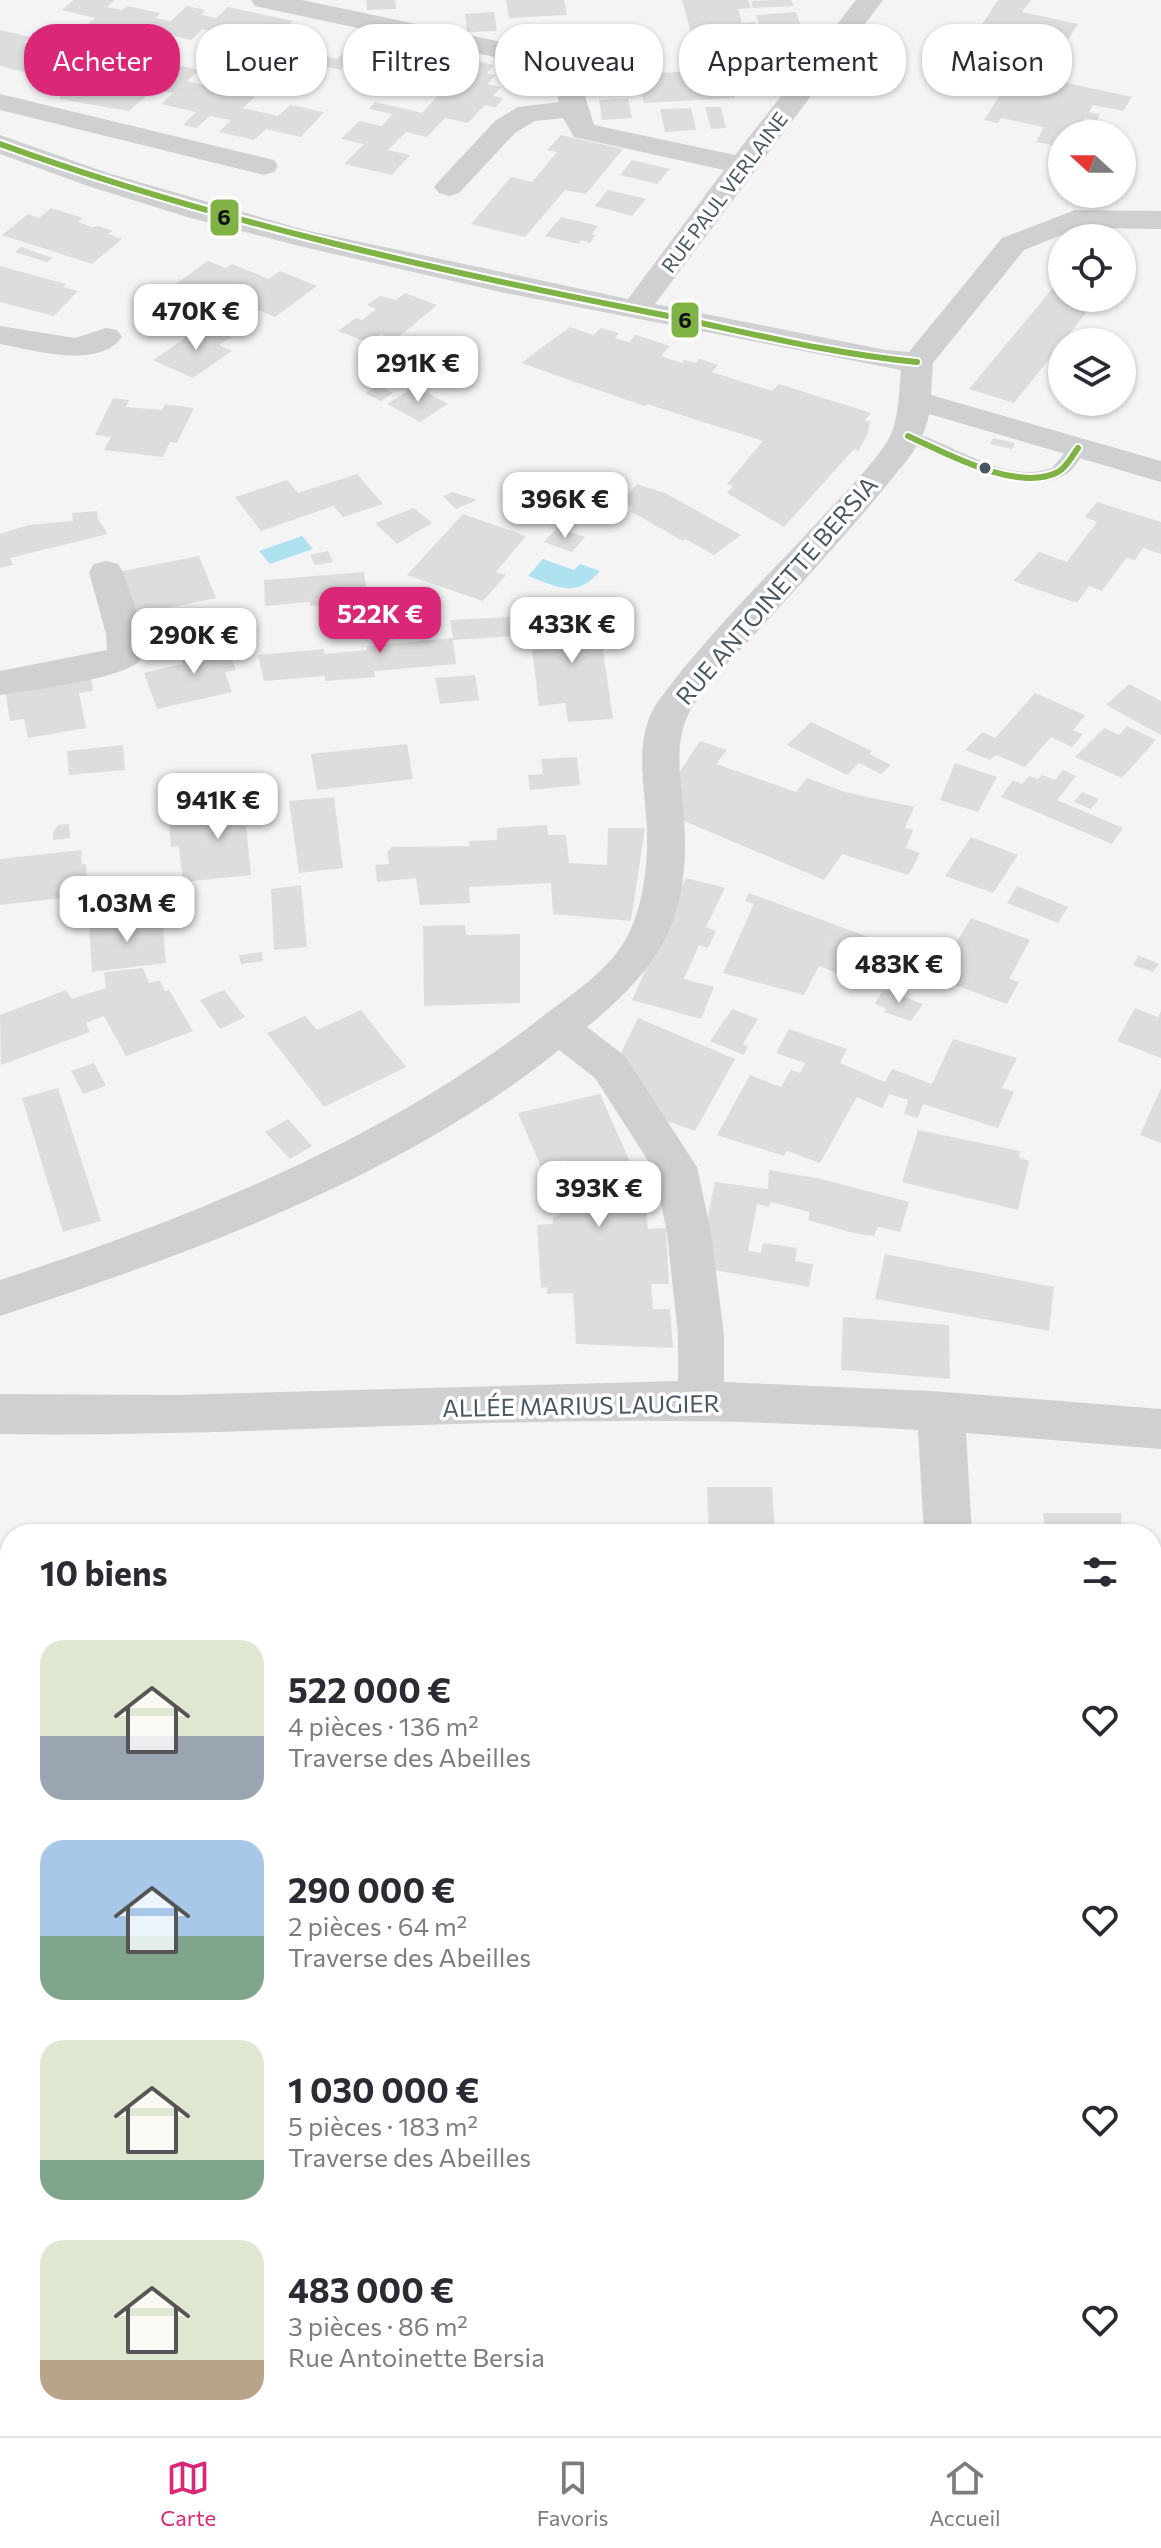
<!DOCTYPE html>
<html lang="fr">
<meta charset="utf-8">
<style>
body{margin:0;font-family:Commissioner,sans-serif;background:#f2f2f3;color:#2b2b33;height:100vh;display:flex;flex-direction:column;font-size:30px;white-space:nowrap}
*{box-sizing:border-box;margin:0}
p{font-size:26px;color:#7c7c81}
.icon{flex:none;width:44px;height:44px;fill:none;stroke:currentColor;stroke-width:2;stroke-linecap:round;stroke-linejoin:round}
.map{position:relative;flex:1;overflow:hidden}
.panel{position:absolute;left:0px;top:1524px;width:1162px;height:912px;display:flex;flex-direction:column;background:#fff;border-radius:32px 32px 0 0;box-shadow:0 2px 6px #0004}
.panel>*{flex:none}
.top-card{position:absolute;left:24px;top:24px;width:1114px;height:72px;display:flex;gap:16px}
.needle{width:52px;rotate:291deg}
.controls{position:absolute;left:1048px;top:120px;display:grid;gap:16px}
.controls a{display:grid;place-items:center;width:88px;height:88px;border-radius:50%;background:#fff;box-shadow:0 2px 6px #0004;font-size:40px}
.price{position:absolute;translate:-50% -68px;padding:0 18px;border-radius:16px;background:#fff;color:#222;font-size:26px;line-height:52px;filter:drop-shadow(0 2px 4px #0008)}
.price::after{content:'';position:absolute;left:50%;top:48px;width:24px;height:18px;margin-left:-12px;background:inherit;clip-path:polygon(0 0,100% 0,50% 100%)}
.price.on{background:#db2777;color:#fff}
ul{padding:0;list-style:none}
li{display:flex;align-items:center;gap:24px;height:200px;padding:0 40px}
li span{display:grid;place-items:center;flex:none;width:224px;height:160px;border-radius:24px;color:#555}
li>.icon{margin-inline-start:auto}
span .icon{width:96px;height:96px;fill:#fffc;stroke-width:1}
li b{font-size:34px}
h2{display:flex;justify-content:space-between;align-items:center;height:96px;padding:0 40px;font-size:34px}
.chip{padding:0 28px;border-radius:32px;background:#fff;box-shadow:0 2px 6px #0004;font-size:28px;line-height:72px}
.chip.on{background:#db2777;color:#fff}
.menu{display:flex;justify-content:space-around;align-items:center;height:112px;border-top:2px solid #e1e1e2;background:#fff;font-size:22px;color:#7c7c81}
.menu a{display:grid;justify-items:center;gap:4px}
.menu .on{color:#db2777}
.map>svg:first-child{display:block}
.water{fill:#aee2f0}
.building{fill:#ddddde}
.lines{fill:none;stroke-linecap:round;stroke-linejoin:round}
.lane{fill:#ced0d2;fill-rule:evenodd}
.street{fill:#ced0d2;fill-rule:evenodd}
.secondary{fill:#ced0d4;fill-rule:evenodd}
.bus-1-casing{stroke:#fff;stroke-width:10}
.bus-1{stroke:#80b346;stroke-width:6}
.bus-dot{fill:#4a5661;stroke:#fff;stroke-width:3}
.labels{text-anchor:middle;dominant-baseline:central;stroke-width:7;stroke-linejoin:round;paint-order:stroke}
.far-street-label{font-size:20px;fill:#4a5661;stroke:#fff}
.street-label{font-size:24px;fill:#4a5661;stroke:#fff}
.line-badge{stroke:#fff;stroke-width:3}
.pale-badge-label{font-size:22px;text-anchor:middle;font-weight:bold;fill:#111}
</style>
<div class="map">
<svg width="1161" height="2436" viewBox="0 0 1161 2436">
<rect width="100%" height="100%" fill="#f4f4f4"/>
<path class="water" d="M302 536 313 549 270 564 259 551Z
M543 559 574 570 580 564 600 571C576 599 558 587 528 576Z"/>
<path class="building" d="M74 0H115L107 7 122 10 127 6 161 13 155 18 171 21 187 6 205 10 201 15 216 18 228 7 293 21 286 27 318 35 303 51 337 59 359 37 392 44 382 54 401 59 412 47 428 50 394 85 360 77 370 67 348 62 340 70 328 67 314 81 280 73 291 62 257 54 268 44 236 36 203 29 191 40 159 32 146 43 81 29 95 18 62 10Z
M366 0H395L396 9 367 10Z
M506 0H564L567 15 509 18Z
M682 0H748L751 8 738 9 742 23 755 22 759 36 693 40Z
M776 0H791L794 6 753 8 751 1Z
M998 0H1031L1022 12 1078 24 1044 78 1132 97 1123 111 1093 105 1089 112 1100 114 1097 120 1085 118 1080 126 1092 129 1088 134H1062V147L1036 142 1044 127 1001 118 998 123 984 120 1023 58 982 50 978 55 964 52Z
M494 12 497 31 467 32 465 14Z
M796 12 801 26 760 29 756 15Z
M554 24 557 41 528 43 524 25Z
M0 30 30 37 24 43 88 58 76 69 142 84 166 62 199 70 187 81 255 97 243 108 278 116 290 105 324 112 301 137 266 129 254 140 219 132 231 120 210 116 196 128 183 125 196 112 161 104 173 93 154 89 129 111 59 99 62 95 49 92 59 84 41 80 44 77 0 66Z
M449 55 494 65 487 73 496 75 487 84 501 87 493 96 503 98 496 107 485 105 468 123 445 118 427 137 406 132 388 150 410 155 392 175 344 164 364 144 341 139 359 121 382 126 393 114 369 109 375 102 422 113 455 77 433 72Z
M729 58H749L756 81 736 82Z
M634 61 637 74 697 71 695 64 724 63 735 98 644 103 640 89 582 95 576 64Z
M613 99H628L632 118 602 120 599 100Z
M705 107H721L726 128 711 129Z
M691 108 696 130 665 132 660 109Z
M561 135 623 149 586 194 565 190 525 237 471 224 511 177 532 182 557 152 547 150Z
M632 160 670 169 657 184 620 175Z
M608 190 646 199 632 216 595 206Z
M51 208 83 218 78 222 92 227 89 228 98 226 113 231 108 234 122 239 92 264 2 235 28 214 39 218Z
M561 217 598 226 592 234 596 235 590 243 581 240 579 244 545 236Z
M21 247 53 258 47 262 15 252Z
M208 261 226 268 232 264 269 279 280 271 317 286 275 317 202 287 195 293 174 285Z
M0 266 66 284 63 287 78 291 54 316 0 302Z
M1062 277V298H1098L1014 403 969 389Z
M405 293 437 305 395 340 381 334 369 343 338 331 356 318 362 320 376 309 367 305 380 296 396 300Z
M204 325 231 337 219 345 232 351 193 378 153 360Z
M570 327 593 335 601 328 619 333 615 338 629 342 636 335 670 346 661 356 682 363 684 360 696 363 700 359 718 365 712 372 772 391 779 384 871 413 865 420 870 422 867 436 858 451 854 449 784 527 727 493 733 486 727 484 763 441 647 404 644 406 521 363Z
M378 385 393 393 381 401 365 393Z
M415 386 448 404 420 422 387 404Z
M113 398 129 400 126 407 162 410 165 404 194 408 177 443 170 442 163 457 104 450 111 437 95 435Z
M993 438 1015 443 1012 449 990 444Z
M357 474 383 504 343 517 333 506 261 531 235 497 287 480 298 493Z
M637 484 665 493 741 535 714 555 685 539 683 541 630 511 633 508 622 501Z
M453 492 477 500 456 509 443 496Z
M1097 502 1161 522V554L1143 548 1135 560 1126 558 1102 591 1089 586 1077 603 1013 581 1039 552 1067 562 1097 522 1085 517Z
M414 508 432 523 397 544 375 523Z
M97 511 98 519 108 534 10 558 13 565 0 568V534L28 525 73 521 72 513Z
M463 514 526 536 496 572 506 575 483 601 407 575Z
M557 528 585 537 572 552 544 542Z
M328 551 333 562 315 565 310 555Z
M199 556 216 598 133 615 118 572Z
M364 572 368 602 310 606V602L265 606 264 580Z
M597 610 613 719 568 722 565 703 539 706 532 650 545 649 543 634 536 635 533 615Z
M509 617 512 636 453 640 456 664 374 671 375 677 325 681V676L264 681 258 655 324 649V654L367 650V646L453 638 450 620Z
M231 639 235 654 230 655 236 670 225 672 232 692 157 709 144 673 183 664 181 660 191 658 187 649Z
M475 675 479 700 440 704 435 678Z
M91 677 93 691 79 693 86 728 28 738 24 719 10 721 5 689Z
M1129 684 1161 701V735L1106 705Z
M1035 693 1085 715 1073 730 1083 734 1072 747 1051 737 1025 767 996 755 990 760 965 750 982 732 995 738Z
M811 722 872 751 869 754 891 765 881 774 859 763 847 775 787 745Z
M1127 726 1156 740 1122 778 1075 757 1104 728 1119 735Z
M700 741 727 750 716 764 796 792 807 778 845 792 914 807 905 828 913 830 906 848 920 853 912 869 908 875 842 854 824 880 670 815 675 779Z
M407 744 413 779 317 790 311 754Z
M123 745 125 770 69 775 67 751Z
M577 757 580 785 530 790 528 775 543 774 541 759Z
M955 763 997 777 978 812 940 800Z
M1063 770 1076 776 1057 800 1123 828 1112 844 1001 797 1013 780 1022 784 1029 776 1038 779 1042 775 1055 780Z
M1082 792 1099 799 1091 809 1074 802Z
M334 797 343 868 299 873 289 801Z
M263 798 266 823 246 825 251 875 183 882 179 846 171 847 169 824 217 818 216 803Z
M69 824 70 838 53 840V832L58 825Z
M547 825 548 835H566L569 863 607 865 608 828H645L631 921 553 914 551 883 469 887 470 903 420 905 416 878 377 882 375 865 389 864 387 853 391 847 470 846 469 841 497 840V828Z
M971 837 1018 855 993 893 945 876Z
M81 850 82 864H86L88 895 0 905V859Z
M686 878 725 888 706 927 716 931 708 948 699 945 684 979 714 987 701 1019 632 1000Z
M301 885 307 947 274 950 271 889Z
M1017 886 1068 907 1058 923 1007 903Z
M749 893 871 938 853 980 819 966 804 995 723 973 754 904 745 901Z
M162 916 166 963 92 972 89 925Z
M971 918 1030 940 1009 979 1019 982 1007 1004 935 978Z
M465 925 466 935 520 934V1003L424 1006 423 926Z
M262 952 263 961 241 964 239 955Z
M1138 956 1145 958 1159 964 1153 972 1133 965Z
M143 968 149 983 160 981 165 991 169 990 193 1031 126 1056 104 1016 86 1023 90 1032 1 1065 0 1015 66 990 72 999 106 988 104 972Z
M224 990 245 1017 220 1029 200 1000Z
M883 990 895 993 923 1004 911 1021 884 1012 886 1008 875 1004Z
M1135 1008 1158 1017 1161 1011V1058L1117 1041Z
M732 1009 758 1019 743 1044 748 1046 744 1055 710 1041Z
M361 1010 406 1067 324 1107 267 1033 305 1016 317 1030Z
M638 1018 735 1059 695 1131 661 1119 619 1057Z
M789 1029 847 1049 840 1063 885 1082 892 1069 932 1084 953 1039 1017 1058 1002 1088 1014 1092 998 1128 923 1104 918 1118 904 1114 908 1100 889 1094 882 1108 857 1097 820 1163 787 1151 784 1156 717 1135 750 1075 781 1087 791 1070 800 1073 805 1063 776 1053Z
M94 1063 106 1086 83 1094 71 1071Z
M58 1088 101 1221 63 1232 22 1098Z
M1161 1088V1143L1140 1135Z
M600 1094 644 1194 648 1229 666 1228 669 1284H651L653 1309H670L673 1348 576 1344 573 1293 547 1294V1287L541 1288 537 1225 553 1224V1217L560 1216 545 1178 570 1172 566 1160 541 1167 518 1113Z
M288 1119 312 1146 290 1159 265 1132Z
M918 1130 1020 1151 1019 1157 1029 1161 1018 1210 902 1182Z
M769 1170 821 1179 909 1202 900 1232 878 1227 874 1236 853 1233 808 1220 810 1212 771 1202 769 1207 757 1204 748 1251 761 1253 763 1243 797 1248 795 1261 813 1264 809 1287 703 1268 701 1249 715 1182 768 1189Z
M885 1254 1054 1287 1049 1331 875 1299Z
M843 1317 949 1325 950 1379 841 1370Z
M707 1487H772L775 1534H709Z
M1043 1513H1121L1122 1534H1046Z
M1152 1687H1157L1161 1710V1754H1152Z
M1152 1989H1161V2084L1152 2045Z
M705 2426H853L847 2436H700L706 2431Z"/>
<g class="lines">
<path class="lane" d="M908 431C953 442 1003 485 1052 468L1072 444H1084L1087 448C1080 458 1074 471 1063 476 1018 498 944 457 902 440L899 436 902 432Z"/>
<path class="street" d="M251 0H302L573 57 594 125 735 155 856 0H883L655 304 886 350 909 352 1002 238 1075 210 1161 211V229L1079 228 1024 250 933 363 931 395 1161 461V482L929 414C923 445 905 462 886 486 844 538 798 587 753 636 732 659 706 684 690 711 674 740 680 775 683 806 693 910 667 962 587 1027L625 1056 697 1167 711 1233 724 1335V1382L932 1391 1161 1409V1449L966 1433 972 1534H924L918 1430C818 1424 717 1420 616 1421 411 1422 206 1437 0 1434V1394L176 1395 678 1381V1335L667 1233 654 1170 595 1078 559 1050C400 1178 192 1253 0 1316V1280C194 1217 386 1140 547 1013 575 992 610 969 627 937 644 904 648 864 647 828 645 785 632 738 659 700 708 633 770 574 826 513 842 496 885 452 892 432 899 413 899 390 901 370L505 293 299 246 187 217 88 186 0 154V135L108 173 305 230 628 299 724 170 574 137 563 118 535 121 515 133 459 193 449 196 439 193 434 187 439 181 495 121 518 107 559 102 551 69 264 8 255 6Z
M0 94 274 160 278 166 274 172 264 175 0 110Z
M0 326 75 338 106 328 117 330 122 337C99 370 33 350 0 344Z
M106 561 118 564 123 572C129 592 149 637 142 657 136 678 23 691 0 695V671L107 650 106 634 89 572 94 564Z
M1152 1882H1161V1934H1152Z"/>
<path class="secondary" d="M0 1856 10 1860V1917L0 1913Z
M1152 2223 1161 2224V2282L1152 2281Z"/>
<defs>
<path id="bus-1" d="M0 144C208 219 421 267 638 310 731 328 822 353 917 362
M908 436C946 453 1017 493 1058 472 1067 467 1072 456 1078 448"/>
</defs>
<use href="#bus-1" class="bus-1-casing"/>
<use href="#bus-1" class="bus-1"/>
</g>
<circle class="bus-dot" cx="985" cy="468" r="7"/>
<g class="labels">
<g class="far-street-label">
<text transform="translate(724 192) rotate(-53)">RUE PAUL VERLAINE</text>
</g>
<g class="street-label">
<text transform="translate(776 590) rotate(-49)">RUE ANTOINETTE BERSIA</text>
<text transform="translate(581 1405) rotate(-1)">ALLÉE MARIUS LAUGIER</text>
</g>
</g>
<g class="line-badge">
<rect x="209" y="198" width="31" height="39" rx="8" fill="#80b346"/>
<rect x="670" y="301" width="30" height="38" rx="8" fill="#80b346"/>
</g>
<g class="pale-badge-label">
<text x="224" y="225">6</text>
<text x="685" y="328">6</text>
</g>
</svg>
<div class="controls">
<a><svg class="needle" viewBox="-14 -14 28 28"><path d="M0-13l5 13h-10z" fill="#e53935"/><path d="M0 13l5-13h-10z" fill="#7c7c81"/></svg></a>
<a><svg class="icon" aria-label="locate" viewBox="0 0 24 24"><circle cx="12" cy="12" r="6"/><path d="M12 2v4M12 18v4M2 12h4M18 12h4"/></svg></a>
<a><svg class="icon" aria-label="layers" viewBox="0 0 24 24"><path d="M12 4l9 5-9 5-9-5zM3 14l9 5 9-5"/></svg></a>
</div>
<b class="price" style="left:196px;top:352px">470K €</b>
<b class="price" style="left:418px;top:404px">291K €</b>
<b class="price" style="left:565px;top:540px">396K €</b>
<b class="price on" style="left:380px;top:655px">522K €</b>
<b class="price" style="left:572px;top:665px">433K €</b>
<b class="price" style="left:194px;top:676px">290K €</b>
<b class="price" style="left:218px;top:841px">941K €</b>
<b class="price" style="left:127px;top:944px">1.03M €</b>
<b class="price" style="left:899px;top:1005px">483K €</b>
<b class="price" style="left:599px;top:1229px">393K €</b>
<div class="top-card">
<a class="chip on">Acheter</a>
<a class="chip">Louer</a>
<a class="chip">Filtres</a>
<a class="chip">Nouveau</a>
<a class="chip">Appartement</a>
<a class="chip">Maison</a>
</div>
<section class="panel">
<h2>10 biens<svg class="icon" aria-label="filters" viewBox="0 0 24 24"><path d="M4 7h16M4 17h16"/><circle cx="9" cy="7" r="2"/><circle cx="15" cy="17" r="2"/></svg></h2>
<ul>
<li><span style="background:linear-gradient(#dfe7d0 60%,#9aa5b1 0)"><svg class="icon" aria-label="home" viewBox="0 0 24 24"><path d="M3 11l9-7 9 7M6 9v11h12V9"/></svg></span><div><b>522 000 €</b><p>4 pièces · 136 m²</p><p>Traverse des Abeilles</p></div><svg class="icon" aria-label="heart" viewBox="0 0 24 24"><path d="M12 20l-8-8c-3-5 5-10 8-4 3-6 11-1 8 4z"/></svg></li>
<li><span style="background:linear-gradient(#a9c7e8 60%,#7fa58c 0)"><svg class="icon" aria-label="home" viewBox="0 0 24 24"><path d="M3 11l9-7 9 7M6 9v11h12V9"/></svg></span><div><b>290 000 €</b><p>2 pièces · 64 m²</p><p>Traverse des Abeilles</p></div><svg class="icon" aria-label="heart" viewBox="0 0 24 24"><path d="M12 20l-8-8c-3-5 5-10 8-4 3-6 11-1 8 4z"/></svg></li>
<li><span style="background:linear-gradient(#dfe7d0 75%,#7fa58c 0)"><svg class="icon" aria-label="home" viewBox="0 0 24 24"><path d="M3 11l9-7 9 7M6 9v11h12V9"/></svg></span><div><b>1 030 000 €</b><p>5 pièces · 183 m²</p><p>Traverse des Abeilles</p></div><svg class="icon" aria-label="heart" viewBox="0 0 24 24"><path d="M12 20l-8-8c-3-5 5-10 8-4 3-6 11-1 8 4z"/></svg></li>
<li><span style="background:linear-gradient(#dfe7d0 75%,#b9a48a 0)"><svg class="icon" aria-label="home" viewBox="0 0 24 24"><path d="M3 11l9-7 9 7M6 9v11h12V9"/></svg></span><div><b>483 000 €</b><p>3 pièces · 86 m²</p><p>Rue Antoinette Bersia</p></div><svg class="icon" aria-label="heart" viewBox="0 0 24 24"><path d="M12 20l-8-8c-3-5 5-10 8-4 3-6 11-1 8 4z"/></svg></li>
</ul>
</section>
</div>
<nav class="menu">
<a class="on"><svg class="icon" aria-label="map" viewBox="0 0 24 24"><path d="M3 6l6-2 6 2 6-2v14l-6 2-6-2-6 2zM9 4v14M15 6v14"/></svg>Carte</a>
<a><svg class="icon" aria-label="saved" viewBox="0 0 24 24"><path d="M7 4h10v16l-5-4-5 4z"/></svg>Favoris</a>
<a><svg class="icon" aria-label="home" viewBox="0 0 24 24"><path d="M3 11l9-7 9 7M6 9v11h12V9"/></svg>Accueil</a>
</nav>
